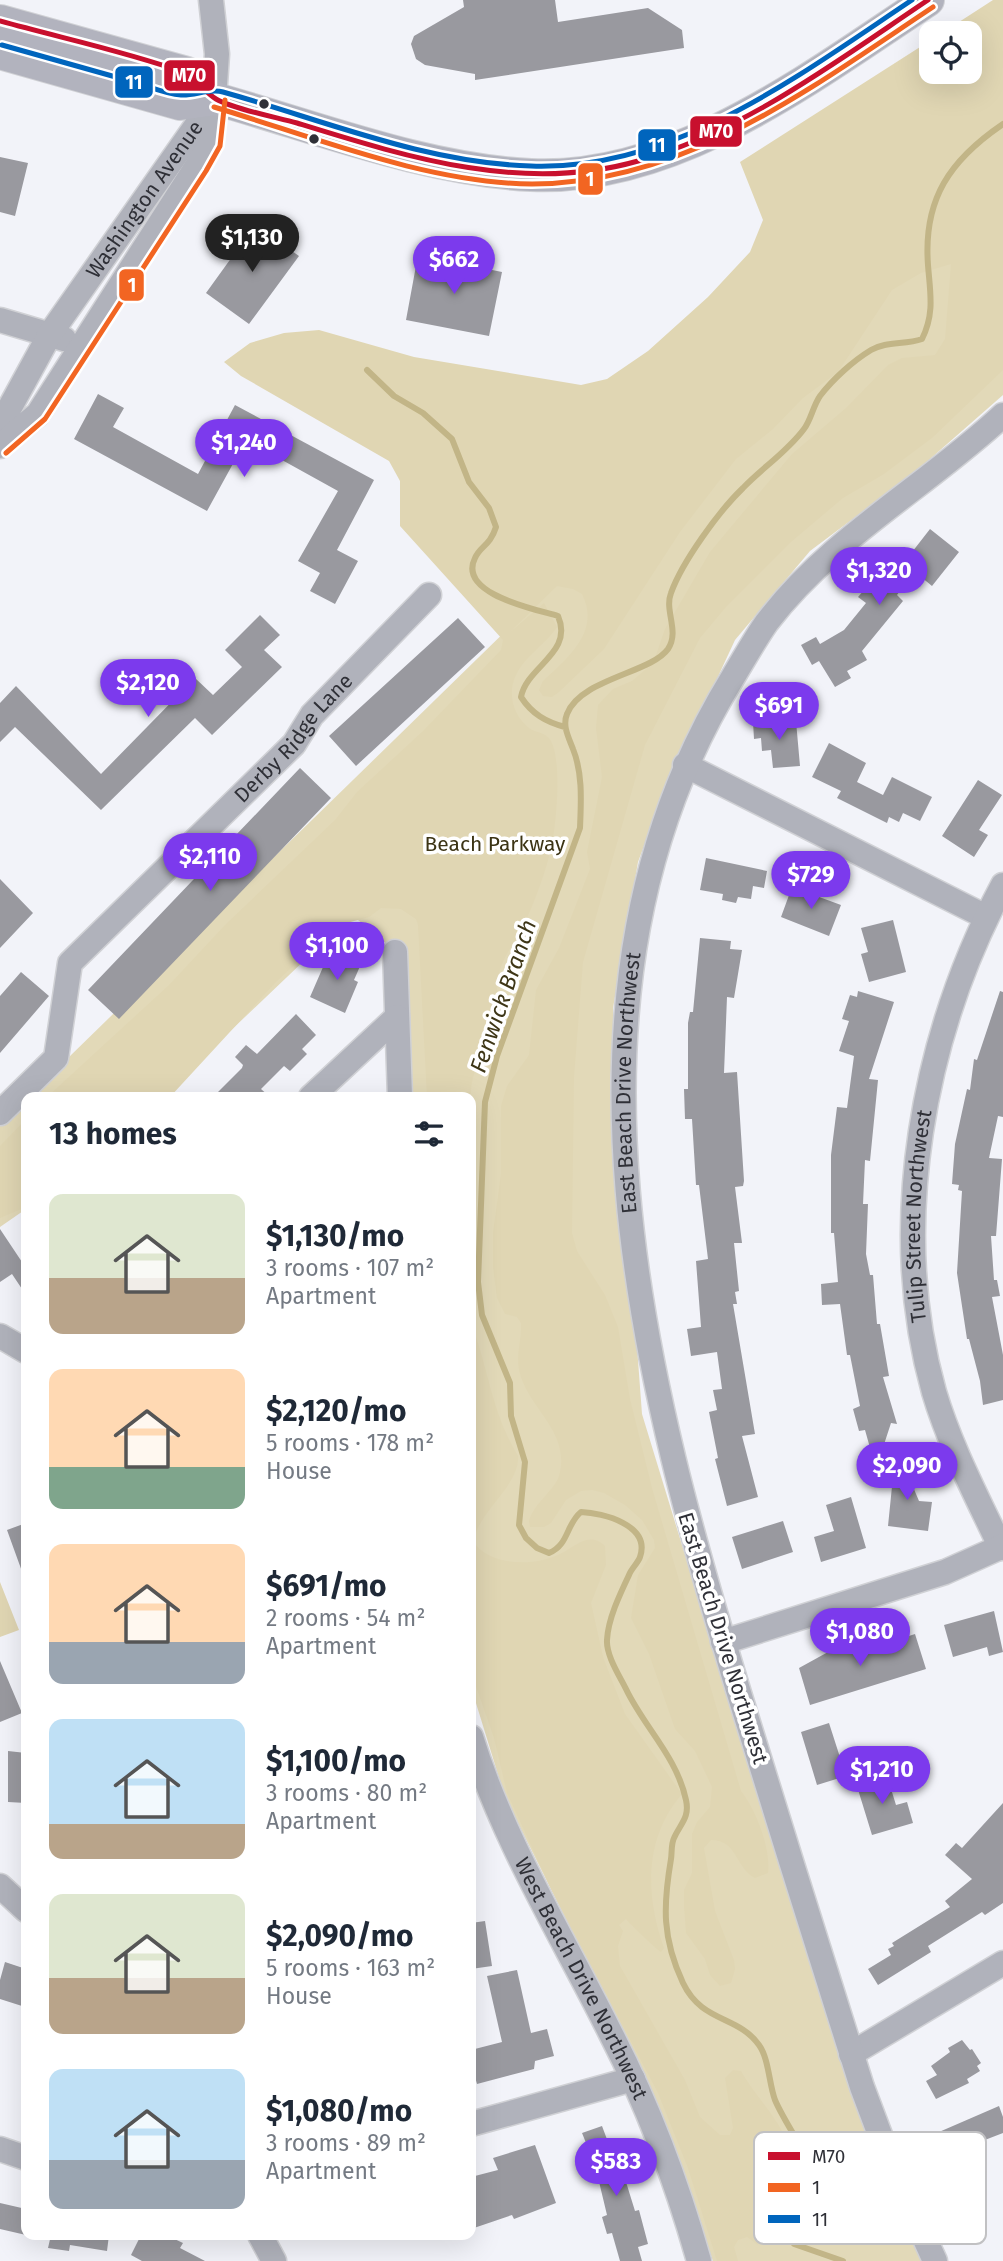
<!DOCTYPE html>
<meta charset="utf-8">
<style>
body{margin:0;font-family:"Fira Sans",sans-serif;background:#f2f2f3;color:#1f2937;height:100vh;display:flex;flex-direction:column;font-size:26px;white-space:nowrap}
*{box-sizing:border-box;margin:0}
p{font-size:23px;color:#747a83}
.icon{flex:none;width:38px;height:38px;fill:none;stroke:currentColor;stroke-width:2;stroke-linecap:round;stroke-linejoin:round}
.map{position:relative;flex:1;overflow:hidden}
.drawer{position:absolute;left:21px;top:1092px;width:455px;height:1148px;display:flex;flex-direction:column;background:#fff;border-radius:14px;box-shadow:0 7px 28px #0002}
.drawer>*{flex:none}
.buttons{position:absolute;left:919px;top:21px;display:grid;gap:14px}
.buttons a{display:grid;place-items:center;width:63px;height:63px;border-radius:14px;background:#fff;box-shadow:0 7px 28px #0002;font-size:35px}
.price{position:absolute;translate:-50% -60px;padding:0 16px;border-radius:24px;background:#7c3aed;color:#fff;font-size:23px;line-height:46px;filter:drop-shadow(0 2px 4px #0008)}
.price::after{content:'';position:absolute;left:50%;top:42px;width:21px;height:16px;margin-left:-10px;background:inherit;clip-path:polygon(0 0,100% 0,50% 100%)}
.price.current{background:#222;color:#fff}
ul{padding:0;list-style:none}
li{display:flex;align-items:center;gap:21px;height:175px;padding:0 28px}
li span{display:grid;place-items:center;flex:none;width:196px;height:140px;border-radius:14px;color:#555}
li>.icon{margin-inline-start:auto}
span .icon{width:84px;height:84px;fill:#fffc;stroke-width:1}
li b{font-size:30px}
h2{display:flex;justify-content:space-between;align-items:center;height:84px;padding:0 28px;font-size:30px}
.map>svg:first-child{display:block}
.green{fill:#e2d9b8}
.forest{fill:#e0d6b3}
.lines{fill:none;stroke-linecap:round;stroke-linejoin:round}
.stream{stroke:#c2b587;stroke-width:6}
.building{fill:#99999f}
.minor-casing{stroke:#d0d1d5;stroke-width:27}
.major-casing{stroke:#d0d1d5;stroke-width:34}
.minor{stroke:#b0b2bb;stroke-width:24}
.major{stroke:#b2b3be;stroke-width:32}
.bus-1-casing{stroke:#fff;stroke-width:10}
.bus-2-casing{stroke:#fff;stroke-width:10}
.bus-3-casing{stroke:#fff;stroke-width:10}
.bus-1{stroke:#c8102e;stroke-width:5}
.bus-2{stroke:#f26522;stroke-width:5}
.bus-3{stroke:#0065bd;stroke-width:5}
.bus-dot{fill:#2f3037;stroke:#fff;stroke-width:2.5}
.labels{text-anchor:middle;dominant-baseline:central;stroke-width:7;stroke-linejoin:round;paint-order:stroke}
.street-label{font-size:21px;fill:#2f3037;stroke:#fff}
.park-label{font-size:21px;fill:#3c3415;stroke:#fff}
.water-label{font-size:23px;font-style:italic;fill:#3e3617;stroke:#fff}
.key{fill:#fff;stroke:#c1c1c3;stroke-width:2}
.key-label{font-size:19px;fill:#2f3037}
.line-badge{stroke:#fff;stroke-width:2.5}
.badge-label{font-size:19px;text-anchor:middle;font-weight:bold;fill:#fff}
</style>
<div class="map">
<svg width="1003" height="2261" viewBox="0 0 1003 2261">
<rect width="100%" height="100%" fill="#f2f3f9"/>
<path class="green" d="M1003 146V395L914 473 810 551 735 640 662 797 638 862 613 1008 614 1046 610 1079 621 1240 637 1347 642 1414 765 1817 891 2190 921 2261H713L658 2104 505 1797 471 1687V1097H413L406 960 352 915 161 1097H28Z
M26 1099V1209L0 1227V1125Z"/>
<path class="forest" d="M993 0H1003V370L932 438 884 474 843 498 791 542 726 607 700 638 645 745 583 962 574 1077 572 1233 577 1251 605 1295 618 1327 630 1399 652 1488 741 1791C756 1810 771 1849 768 1873L755 1878C735 1868 738 1840 711 1840L704 1848 715 1911 734 1960 735 1969 731 1983 720 1986 710 1975 705 1959 686 1933 684 1906V1890L692 1873V1834L697 1822 710 1807 712 1787 695 1751 675 1729 649 1654 631 1618 638 1575 655 1548 654 1540 642 1520 625 1505 604 1493 592 1490 581 1491 566 1500 551 1523 544 1527H530L529 1521C534 1503 554 1491 559 1476 571 1434 532 1411 521 1377 514 1357 522 1343 521 1323L517 1317 505 1314 497 1298 493 1266V1233L501 1174V1106L507 1086 529 1055 536 990 559 948 590 869 587 852 602 777 596 728 598 705 613 689 632 681 646 669 656 655 665 629 710 552 792 454 846 408 888 365 902 358 935 355 945 339 951 264 921 273 892 290 838 372 803 398 773 429 736 459 680 532 604 649 559 692 552 697 543 696 539 690 543 681C568 658 601 631 582 594L573 589 557 586 509 633 544 603 557 627C545 645 525 656 516 675 507 693 513 716 529 728 536 733 546 732 551 741 561 760 557 810 554 831 550 860 539 891 527 918 520 934 509 948 502 964 493 984 500 1008 493 1028 485 1052 470 1071 471 1097H427L418 925 416 919 401 909 381 908 369 917 343 924 320 941 276 982 170 1097H47L169 985 225 925 335 820 357 792 423 731 501 650 503 640 400 526V481L389 461 241 376 224 362 250 343 284 333 319 330 414 357 581 385 607 379 648 351 708 297 750 252 763 220 740 162 931 40V72H970V33H942Z
M26 1119V1207L0 1218V1146Z
M471 1323C489 1370 491 1411 518 1456 520 1485 480 1510 473 1541 489 1567 536 1567 562 1553 576 1546 589 1531 605 1546L606 1565 591 1603 603 1657 625 1714 682 1794C644 1838 645 1895 664 1948L661 1952C656 1949 630 1924 626 1919L619 1925 623 1931 618 1946 620 1966 685 2080 700 2117 720 2135H730L733 2128 725 2078 733 2070 741 2071C756 2099 797 2136 791 2168L783 2173 763 2171C749 2190 755 2223 758 2245L747 2237 738 2240 734 2247 738 2261H717L688 2168 658 2093 551 1889 507 1793 494 1738 471 1672Z
M0 1582 19 1630 0 1637Z"/>
<g class="lines">
<path class="stream" d="M367 370 394 396 423 413 452 439 469 482 489 508 496 527C490 546 480 546 475 558 457 594 535 609 558 616 574 653 527 666 521 697 532 714 546 722 565 727
M843 2261 794 2244 790 2226C799 2211 812 2203 821 2189 817 2168 786 2126 775 2100 769 2084 769 2059 759 2045 738 2015 702 2023 683 1983 662 1938 663 1906 671 1859 672 1853 671 1844 674 1838 680 1824 690 1818 686 1800 677 1757 644 1727 626 1689 619 1675 606 1655 607 1640 608 1619 620 1594 629 1575 631 1569 638 1563 640 1557 651 1525 603 1513 581 1512 566 1524 569 1545 549 1553L537 1548 526 1538 519 1525 525 1462 511 1416 510 1383 482 1315 478 1282 485 1102 497 1056 580 828C581 802 583 774 573 749 569 738 562 726 567 714 580 679 651 673 668 649 680 631 664 611 671 593 682 562 719 511 743 488 762 468 787 452 804 429 811 420 813 406 820 396 833 379 853 361 871 350 886 341 905 345 922 339 935 313 930 292 928 265 923 199 950 160 1003 124"/>
</g>
<path class="building" d="M463 0H555L558 22 648 8 682 30 684 48 475 80V74L425 65 416 59 411 44 414 36 464 7Z
M0 157 28 163 15 216 0 212Z
M255 225 299 256 249 324 206 293Z
M418 255 502 272 489 336 406 320Z
M98 394 124 408 113 427 198 474 235 405 374 480 337 550 358 561 335 604 310 591 320 573 298 561 338 491 246 440 207 511 74 439Z
M930 529 959 552 932 586 914 571 897 595 903 601 862 651 867 660 847 671 851 678 835 687 819 661 812 665 801 645 816 637 820 644 844 630 866 603 858 597 865 589 860 584 871 571 880 578 902 550 909 556Z
M260 615 280 635 264 650 282 667 212 735 195 718 101 810 15 727 0 742V703L16 686 101 774 195 678 213 695 242 667 225 650Z
M458 618 485 647 356 766 329 736Z
M770 721V723L796 721 800 766 773 768 771 750 762 751 761 738 754 739 753 722Z
M829 743 866 763 857 782 883 795 892 777 932 797 920 821 903 813 899 822 889 817 887 823 837 798 841 791 812 777Z
M300 768 331 798 119 1019 88 990Z
M978 780 1002 795 979 830 988 835 974 857 942 836Z
M706 858 767 871 764 888 753 886 751 899 738 897 736 903 722 900 723 894 700 890Z
M0 879 33 913 0 948Z
M792 887 841 905 829 936 781 917Z
M893 920 906 972 869 982 861 954 868 952 861 928Z
M700 938 731 941 730 949 742 950 734 998 727 997 724 1073 737 1072 744 1181 743 1186 735 1187 742 1243H734L739 1291 735 1292 737 1304H733L755 1434 742 1436 758 1497 727 1506 715 1459 718 1458 709 1412 717 1410 713 1390 722 1389 717 1352 691 1356 687 1329 701 1327 696 1261 708 1259 699 1185H696L692 1119H685L684 1089H688V1023L690 1012H693Z
M330 951 361 964 354 980 358 982 345 1013 310 997Z
M21 972 49 996 0 1053V996Z
M858 991 894 1002 869 1079 878 1080 870 1161 865 1160 863 1204H868L866 1254 870 1275H873L877 1324H880L889 1376 883 1377 897 1424 891 1423 876 1469 865 1430 859 1431 853 1409 860 1406 850 1355H847L840 1304 822 1305 821 1284 838 1282 834 1233H831V1155L837 1107 847 1108 854 1056 839 1051 849 1021 842 1019 850 995 857 997Z
M1000 991 1003 992V1117L998 1116 989 1158 1002 1159 996 1236H991L994 1280H997L1000 1296 992 1297 1003 1355V1400L983 1405 980 1381 969 1339H967L957 1273 962 1191 958 1190 959 1185 952 1184 955 1144 967 1089 970 1090 974 1059 977 1060Z
M296 1014 316 1035 302 1049 307 1054 290 1071 284 1066 261 1089 270 1097H213L242 1068 243 1065 235 1057 246 1045 257 1054Z
M0 1229 26 1268V1295L12 1274 0 1282Z
M896 1447 919 1501 932 1502 928 1531 888 1526Z
M851 1497 866 1548 821 1562 814 1537 834 1531 826 1505Z
M783 1521 793 1552 742 1569 732 1537Z
M26 1523V1577H24L7 1530Z
M994 1611 1003 1652 989 1656 987 1647 953 1657 944 1625Z
M915 1634 926 1669 810 1705 799 1668 848 1641 860 1652Z
M0 1661 22 1713 0 1722Z
M829 1723 846 1776 817 1785 801 1732Z
M8 1751 26 1753V1803L8 1802Z
M884 1775 887 1776 896 1805 907 1802 913 1823 872 1835 856 1783Z
M1003 1803V1903L985 1915 982 1912 928 1946 931 1952 878 1985 868 1969 891 1955 888 1949 894 1946 892 1943 950 1907 945 1901 972 1879 945 1855 956 1843 962 1848Z
M485 1921 492 1966 471 1969V1923Z
M5 1962 26 1969V1993L22 2006 0 1999V1980Z
M517 1970 531 2033 547 2029 554 2056 535 2061 534 2069 477 2084 475 2077 471 2078V2050L502 2042 487 1976Z
M962 2040 970 2050 972 2049 981 2063 977 2066 980 2071 967 2079 969 2083 936 2099 926 2081 937 2075 931 2066 950 2052 948 2048Z
M999 2106 1003 2117V2133L977 2143 986 2164 959 2172 939 2132Z
M602 2126 608 2142 613 2140 635 2211 639 2210 648 2244 638 2247 642 2261H620L612 2233 607 2234 602 2217 607 2215 595 2165 582 2133Z
M535 2145 556 2203 514 2219 512 2215 471 2229V2177L498 2170 493 2158Z
M0 2203 26 2209V2235L0 2229Z
M51 2235H109L107 2251 70 2245 69 2251 48 2248Z
M141 2235H166L183 2243 180 2248 205 2261H142L131 2255Z"/>
<g class="lines">
<defs>
<g id="minor">
<path d="M0 320 64 339"/>
<path id="s1" d="M0 445 9 409 50 334 215 99"/>
<path d="M0 446 38 414 211 144 217 54 211 0"/>
<path d="M685 765 986 917"/>
<path d="M395 952 400 1097"/>
<path d="M311 1097 397 1017"/>
<path id="s2" d="M0 1113 56 1058 70 963 294 744 312 715 429 595"/>
<path d="M0 1336 26 1351"/>
<path id="s3" d="M1001 1548C977 1497 950 1446 934 1392 887 1225 923 1035 1003 885"/>
<path d="M723 1642 945 1572 1003 1546"/>
<path id="s4" d="M471 1737C504 1843 562 1935 611 2034 648 2106 677 2183 699 2261"/>
<path d="M0 1886 26 1910"/>
<path d="M851 2054 1003 1963"/>
<path d="M471 2124 633 2079"/>
<path d="M0 2149 26 2158"/>
<path d="M260 2235 274 2261"/>
<path id="s5" d="M935 2261 891 2164 862 2087C823 1963 784 1840 746 1716 644 1384 537 995 733 677 744 659 755 639 767 622 831 538 927 486 1003 415"/>
</g>
<path id="major" d="M0 21 187 73 216 99
M0 53 180 104 216 99C316 127 426 170 531 175 676 182 812 76 928 0"/>
</defs>
<use href="#minor" class="minor-casing"/>
<use href="#major" class="major-casing"/>
<use href="#minor" class="minor"/>
<use href="#major" class="major"/>
<defs>
<path id="bus-1" d="M0 21C61 38 124 51 183 72 196 77 204 92 216 99 233 109 275 117 297 123 407 157 523 194 638 161 745 131 837 61 928 0"/>
<path id="bus-2" d="M214 107C314 137 427 183 532 184 685 184 811 88 933 7
M6 453 45 419 206 171 220 146 225 100"/>
<path id="bus-3" d="M2 45C45 57 87 69 130 81 146 85 164 94 181 95 195 96 209 88 223 92 323 120 425 163 531 166 674 171 798 76 912 0"/>
</defs>
<use href="#bus-1" class="bus-1-casing"/>
<use href="#bus-2" class="bus-2-casing"/>
<use href="#bus-3" class="bus-3-casing"/>
<use href="#bus-1" class="bus-1"/>
<use href="#bus-2" class="bus-2"/>
<use href="#bus-3" class="bus-3"/>
</g>
<g class="bus-dot">
<circle cx="264" cy="104" r="6"/>
<circle cx="314" cy="139" r="6"/>
</g>
<g class="labels">
<g class="street-label">
<text stroke="none"><textPath href="#s1" startOffset="287">Washington Avenue</textPath></text>
<text stroke="none"><textPath href="#s2" startOffset="492">Derby Ridge Lane</textPath></text>
<text stroke="none"><textPath href="#s5" startOffset="1225">East Beach Drive Northwest</textPath></text>
<text stroke="none"><textPath href="#s3" startOffset="348">Tulip Street Northwest</textPath></text>
<text transform="translate(723 1638) rotate(73)">East Beach Drive Northwest</text>
<text stroke="none"><textPath href="#s4" startOffset="266">West Beach Drive Northwest</textPath></text>
</g>
<g class="park-label">
<text x="495" y="844">Beach Parkway</text>
</g>
<g class="water-label">
<text transform="translate(503 996) rotate(-71)">Fenwick Branch</text>
</g>
</g>
<rect x="754" y="2132" width="232" height="112" rx="10" class="key"/>
<rect x="768" y="2152" width="32" height="8" fill="#c8102e"/>
<rect x="768" y="2183" width="32" height="9" fill="#f26522"/>
<rect x="768" y="2215" width="32" height="8" fill="#0065bd"/>
<g class="key-label">
<text x="812" y="2163">M70</text>
<text x="812" y="2194">1</text>
<text x="812" y="2226">11</text>
</g>
<g class="line-badge">
<rect x="163" y="59" width="53" height="33" rx="7" fill="#c8102e"/>
<rect x="114" y="65" width="40" height="34" rx="7" fill="#0065bd"/>
<rect x="689" y="115" width="54" height="33" rx="7" fill="#c8102e"/>
<rect x="637" y="128" width="40" height="34" rx="7" fill="#0065bd"/>
<rect x="577" y="162" width="27" height="34" rx="7" fill="#f26522"/>
<rect x="118" y="268" width="27" height="34" rx="7" fill="#f26522"/>
</g>
<g class="badge-label">
<text x="189" y="82">M70</text>
<text x="134" y="89">11</text>
<text x="716" y="138">M70</text>
<text x="657" y="152">11</text>
<text x="590" y="186">1</text>
<text x="132" y="292">1</text>
</g>
</svg>
<div class="buttons">
<a><svg class="icon" aria-label="locate" viewBox="0 0 24 24"><circle cx="12" cy="12" r="6"/><path d="M12 2v4M12 18v4M2 12h4M18 12h4"/></svg></a>
</div>
<b class="price current" style="left:252px;top:274px">$1,130</b>
<b class="price" style="left:454px;top:296px">$662</b>
<b class="price" style="left:244px;top:479px">$1,240</b>
<b class="price" style="left:879px;top:607px">$1,320</b>
<b class="price" style="left:148px;top:719px">$2,120</b>
<b class="price" style="left:779px;top:742px">$691</b>
<b class="price" style="left:210px;top:893px">$2,110</b>
<b class="price" style="left:811px;top:911px">$729</b>
<b class="price" style="left:337px;top:982px">$1,100</b>
<b class="price" style="left:907px;top:1502px">$2,090</b>
<b class="price" style="left:860px;top:1668px">$1,080</b>
<b class="price" style="left:882px;top:1806px">$1,210</b>
<b class="price" style="left:616px;top:2198px">$583</b>
<section class="drawer">
<h2>13 homes<svg class="icon" aria-label="filters" viewBox="0 0 24 24"><path d="M4 7h16M4 17h16"/><circle cx="9" cy="7" r="2"/><circle cx="15" cy="17" r="2"/></svg></h2>
<ul>
<li><span style="background:linear-gradient(#dfe7d0 60%,#b9a48a 0)"><svg class="icon" aria-label="home" viewBox="0 0 24 24"><path d="M3 11l9-7 9 7M6 9v11h12V9"/></svg></span><div><b>$1,130/mo</b><p>3 rooms · 107 m²</p><p>Apartment</p></div></li>
<li><span style="background:linear-gradient(#ffd9b3 70%,#7fa58c 0)"><svg class="icon" aria-label="home" viewBox="0 0 24 24"><path d="M3 11l9-7 9 7M6 9v11h12V9"/></svg></span><div><b>$2,120/mo</b><p>5 rooms · 178 m²</p><p>House</p></div></li>
<li><span style="background:linear-gradient(#ffd9b3 70%,#9aa5b1 0)"><svg class="icon" aria-label="home" viewBox="0 0 24 24"><path d="M3 11l9-7 9 7M6 9v11h12V9"/></svg></span><div><b>$691/mo</b><p>2 rooms · 54 m²</p><p>Apartment</p></div></li>
<li><span style="background:linear-gradient(#bfe0f5 75%,#b9a48a 0)"><svg class="icon" aria-label="home" viewBox="0 0 24 24"><path d="M3 11l9-7 9 7M6 9v11h12V9"/></svg></span><div><b>$1,100/mo</b><p>3 rooms · 80 m²</p><p>Apartment</p></div></li>
<li><span style="background:linear-gradient(#dfe7d0 60%,#b9a48a 0)"><svg class="icon" aria-label="home" viewBox="0 0 24 24"><path d="M3 11l9-7 9 7M6 9v11h12V9"/></svg></span><div><b>$2,090/mo</b><p>5 rooms · 163 m²</p><p>House</p></div></li>
<li><span style="background:linear-gradient(#bfe0f5 65%,#9aa5b1 0)"><svg class="icon" aria-label="home" viewBox="0 0 24 24"><path d="M3 11l9-7 9 7M6 9v11h12V9"/></svg></span><div><b>$1,080/mo</b><p>3 rooms · 89 m²</p><p>Apartment</p></div></li>
</ul>
</section>
</div>
